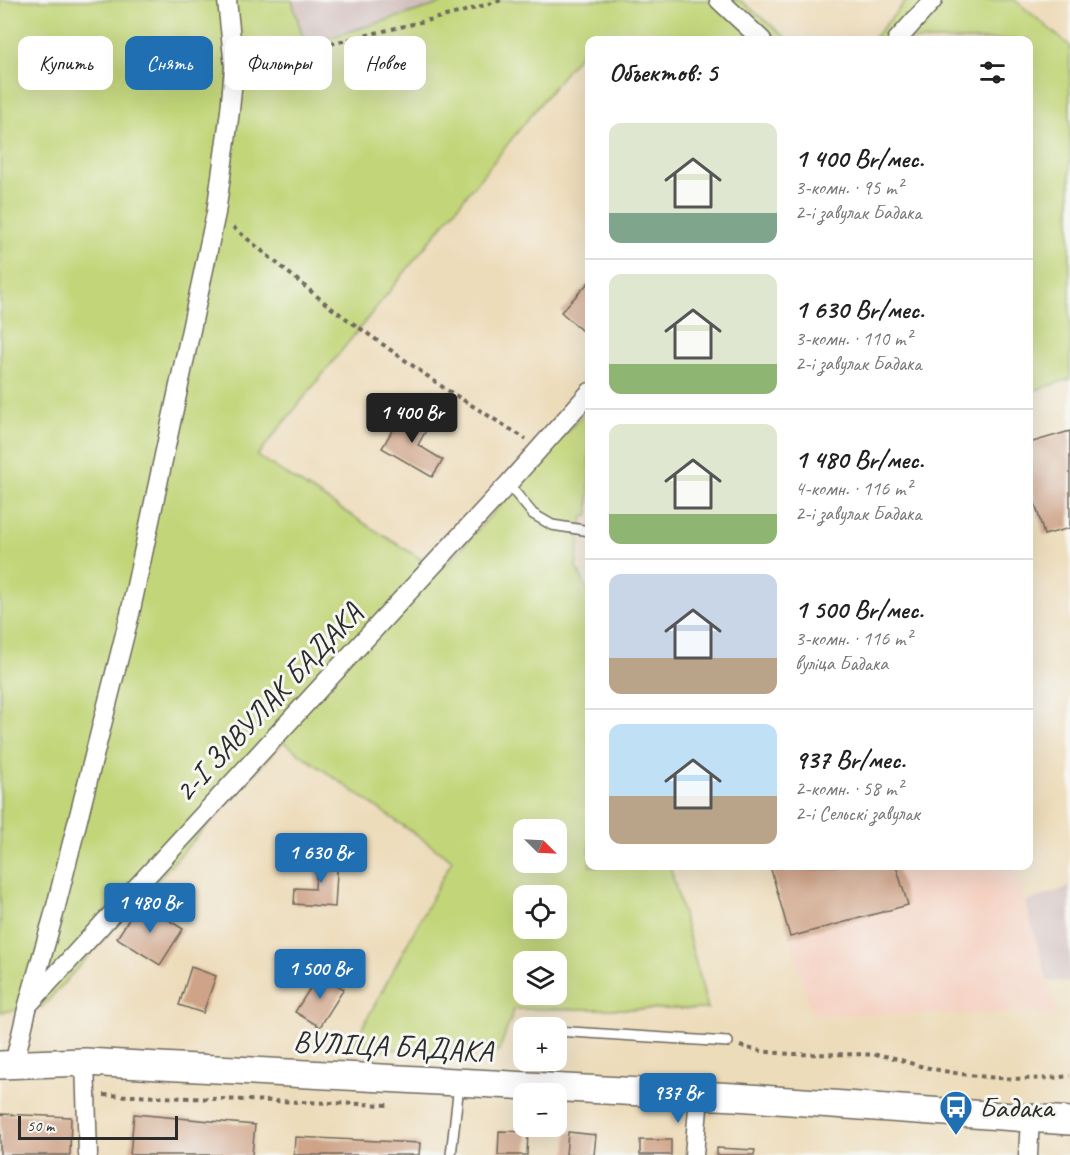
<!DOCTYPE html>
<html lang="ru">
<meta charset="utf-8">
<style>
body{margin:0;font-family:Caveat,sans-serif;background:#f6f6f6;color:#222;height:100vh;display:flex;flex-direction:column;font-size:22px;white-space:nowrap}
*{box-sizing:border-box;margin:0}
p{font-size:20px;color:#767676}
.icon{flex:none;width:33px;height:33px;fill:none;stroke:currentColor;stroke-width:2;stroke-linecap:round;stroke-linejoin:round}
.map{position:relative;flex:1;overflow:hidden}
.sheet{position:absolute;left:585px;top:36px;width:448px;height:834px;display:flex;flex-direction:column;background:#fff;border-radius:12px;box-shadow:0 6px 24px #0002}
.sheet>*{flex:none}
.top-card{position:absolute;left:18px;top:36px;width:477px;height:54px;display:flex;gap:12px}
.needle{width:39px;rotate:114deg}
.tools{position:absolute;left:513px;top:819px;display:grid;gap:12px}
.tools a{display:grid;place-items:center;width:54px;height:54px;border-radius:12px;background:#fff;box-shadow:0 6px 24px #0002;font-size:30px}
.scale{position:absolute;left:18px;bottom:15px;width:160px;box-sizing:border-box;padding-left:6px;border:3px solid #2b2b2b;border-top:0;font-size:16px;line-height:21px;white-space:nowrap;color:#2b2b2b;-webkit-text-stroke:4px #f6f6f2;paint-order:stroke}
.price{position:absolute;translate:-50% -51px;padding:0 14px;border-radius:6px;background:#1f6fb2;color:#fff;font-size:20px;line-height:39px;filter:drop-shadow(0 2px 3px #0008)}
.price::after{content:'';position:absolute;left:50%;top:36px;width:18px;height:14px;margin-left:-9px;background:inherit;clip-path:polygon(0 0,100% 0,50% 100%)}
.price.on{background:#222;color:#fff}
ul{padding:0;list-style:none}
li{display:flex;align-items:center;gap:18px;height:150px;padding:0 24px}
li+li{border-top:2px solid #e0e0e0}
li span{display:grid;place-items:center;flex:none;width:168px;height:120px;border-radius:12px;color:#555}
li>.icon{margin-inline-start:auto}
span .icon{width:72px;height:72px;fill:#fffc;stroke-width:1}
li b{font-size:26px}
h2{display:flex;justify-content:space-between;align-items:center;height:72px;padding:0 24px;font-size:26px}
.chip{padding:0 21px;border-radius:12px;background:#fff;box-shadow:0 6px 24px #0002;font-size:21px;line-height:54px}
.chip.on{background:#1f6fb2;color:#fff}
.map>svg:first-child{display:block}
.built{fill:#f5d2c2}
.industrial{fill:#d1bfbd}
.green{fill:#c2d679;stroke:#768052;stroke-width:1.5;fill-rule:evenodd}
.building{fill:#cfa387}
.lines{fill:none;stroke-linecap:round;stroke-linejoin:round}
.service-casing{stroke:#6f695d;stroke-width:12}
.minor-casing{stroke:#6f695d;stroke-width:21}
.secondary-casing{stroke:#6f695d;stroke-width:30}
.path{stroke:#6f695d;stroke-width:4;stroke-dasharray:4.5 4.5;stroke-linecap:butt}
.service{stroke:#fff;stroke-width:9}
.minor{stroke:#fff;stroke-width:18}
.secondary{stroke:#fff;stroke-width:27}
.labels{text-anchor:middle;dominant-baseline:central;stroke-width:6;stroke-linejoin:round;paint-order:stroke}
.street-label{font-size:30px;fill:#2b2b2b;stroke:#f6f6f2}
.poi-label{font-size:30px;fill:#2b2b2b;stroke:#f6f6f2;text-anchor:start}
</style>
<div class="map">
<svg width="1070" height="1155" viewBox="0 0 1070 1155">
<rect width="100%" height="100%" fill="#f6f6f2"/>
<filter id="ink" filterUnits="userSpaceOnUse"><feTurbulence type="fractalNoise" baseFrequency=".0167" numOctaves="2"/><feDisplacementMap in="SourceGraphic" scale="12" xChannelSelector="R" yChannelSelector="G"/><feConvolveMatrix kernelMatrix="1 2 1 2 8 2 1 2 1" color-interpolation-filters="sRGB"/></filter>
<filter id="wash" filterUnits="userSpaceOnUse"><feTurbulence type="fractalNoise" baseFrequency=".008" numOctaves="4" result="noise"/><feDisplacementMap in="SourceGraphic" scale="24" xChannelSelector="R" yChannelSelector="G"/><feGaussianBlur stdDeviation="1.35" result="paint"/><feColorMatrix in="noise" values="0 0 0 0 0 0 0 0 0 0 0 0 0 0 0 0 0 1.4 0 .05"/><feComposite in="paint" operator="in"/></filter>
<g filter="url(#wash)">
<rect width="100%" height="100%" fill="#eddcba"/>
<path class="built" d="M770 866H1015L1057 1013 812 1015Z"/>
<path class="industrial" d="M292 0H453L305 45Z
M1070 887V982L1048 981 1025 902Z"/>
<path class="green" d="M0 0H292L305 45 453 0H740L789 40H590L589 43 257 456 440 571 589 408V515L583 517 576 567 590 594V866H670L708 1009H514L499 1051 351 1049 452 860 283 742 42 1007 0 1012ZM524 830H556V862H524ZM524 896H556V928H524ZM524 962H556V994H524Z
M907 0H1015L1070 46V379L1029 392V40H872Z"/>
<g id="blocks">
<path class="building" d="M590 281V338L561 312Z
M404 410 429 425 418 445 443 460 432 477 382 448Z
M1070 431V528L1044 535 1029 481V443Z
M317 854 338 856 335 907 294 904 295 888 315 889Z
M770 866H896L908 905 790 937Z
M140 902 183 929 160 965 117 938Z
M191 967 216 976 203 1013 179 1005Z
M319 974 344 989 320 1027 295 1012Z
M0 1114 71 1117 70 1155H0Z
M134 1114 255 1125 252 1155H130Z
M499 1131 528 1132 527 1155H498Z
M568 1132 596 1135 594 1155H566Z
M295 1137 420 1143 419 1155H294Z
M640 1140H671V1155H640Z
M717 1148 755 1150 754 1155H717Z"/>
</g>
</g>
<g filter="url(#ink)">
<use href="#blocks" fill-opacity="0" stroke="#6f695d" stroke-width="1.5"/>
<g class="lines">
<defs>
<path id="service" d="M508 484 533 514 552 525 590 531
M556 1031 728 1042
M451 1155 459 1085"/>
<path id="minor" d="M719 0 762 40
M897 40 933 0
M28 1005 54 914 130 614 216 213 230 111 234 67 227 0
M85 1062 88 1155
M14 1064 28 1005 508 484 590 392
M694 1155 699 1096
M1028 1155 1030 1119"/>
<path id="secondary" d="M0 1065 85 1062 735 1097 1070 1121"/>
</defs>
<use href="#service" class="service-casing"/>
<use href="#minor" class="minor-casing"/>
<use href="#secondary" class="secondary-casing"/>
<path class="path" d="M252 63 458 13 502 0
M233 227 330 307 447 390 526 439
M740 1046C782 1059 833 1052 877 1055 894 1056 912 1065 929 1068 975 1078 1024 1082 1070 1076
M104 1095 388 1105"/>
<use href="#service" class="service"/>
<use href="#minor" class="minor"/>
<use href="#secondary" class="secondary"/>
</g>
</g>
<defs>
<symbol id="bus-pin" viewBox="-11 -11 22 30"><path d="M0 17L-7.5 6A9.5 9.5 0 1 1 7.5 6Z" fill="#1f6fb2" stroke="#f6f6f2"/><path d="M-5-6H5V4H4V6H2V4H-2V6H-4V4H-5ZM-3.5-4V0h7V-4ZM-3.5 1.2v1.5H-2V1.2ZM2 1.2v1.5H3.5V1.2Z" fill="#fff"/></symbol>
</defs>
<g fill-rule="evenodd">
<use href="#bus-pin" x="937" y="1088" width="38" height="52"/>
</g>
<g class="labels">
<g class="street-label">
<text transform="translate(268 702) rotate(-47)">2-І ЗАВУЛАК БАДАКА</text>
<text transform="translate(393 1046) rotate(3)">ВУЛІЦА БАДАКА</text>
</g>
<g class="poi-label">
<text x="979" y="1107">Бадака</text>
</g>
</g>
</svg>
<div class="tools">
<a><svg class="needle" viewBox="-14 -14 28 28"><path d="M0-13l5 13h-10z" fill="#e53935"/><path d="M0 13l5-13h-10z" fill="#767676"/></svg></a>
<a><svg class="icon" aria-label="locate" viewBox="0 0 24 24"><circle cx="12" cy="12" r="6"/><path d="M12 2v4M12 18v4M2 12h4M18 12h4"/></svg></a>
<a><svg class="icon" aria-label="layers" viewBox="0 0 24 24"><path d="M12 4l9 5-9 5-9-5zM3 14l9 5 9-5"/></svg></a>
<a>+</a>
<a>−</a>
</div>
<div class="scale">50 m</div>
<b class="price on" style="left:412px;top:444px">1 400 Br</b>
<b class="price" style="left:321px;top:884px">1 630 Br</b>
<b class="price" style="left:150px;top:934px">1 480 Br</b>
<b class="price" style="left:320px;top:1000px">1 500 Br</b>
<b class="price" style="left:678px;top:1124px">937 Br</b>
<div class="top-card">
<a class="chip">Купить</a>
<a class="chip on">Снять</a>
<a class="chip">Фильтры</a>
<a class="chip">Новое</a>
</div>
<section class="sheet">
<h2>Объектов: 5<svg class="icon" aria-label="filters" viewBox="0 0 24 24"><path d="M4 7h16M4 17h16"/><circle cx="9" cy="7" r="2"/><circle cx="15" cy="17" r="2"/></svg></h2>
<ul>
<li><span style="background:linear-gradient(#dfe7d0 75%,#7fa58c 0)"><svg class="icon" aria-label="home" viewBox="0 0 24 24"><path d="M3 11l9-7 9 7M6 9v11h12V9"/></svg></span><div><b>1 400 Br/мес.</b><p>3-комн. · 95 m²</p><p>2-і завулак Бадака</p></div></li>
<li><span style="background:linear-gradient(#dfe7d0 75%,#8fb573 0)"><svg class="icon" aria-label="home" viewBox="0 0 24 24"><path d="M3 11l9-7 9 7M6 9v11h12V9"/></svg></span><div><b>1 630 Br/мес.</b><p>3-комн. · 110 m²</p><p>2-і завулак Бадака</p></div></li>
<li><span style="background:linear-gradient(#dfe7d0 75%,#8fb573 0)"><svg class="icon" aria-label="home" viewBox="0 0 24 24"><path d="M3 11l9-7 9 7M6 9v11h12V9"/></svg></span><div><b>1 480 Br/мес.</b><p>4-комн. · 116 m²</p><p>2-і завулак Бадака</p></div></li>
<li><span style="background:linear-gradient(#c9d6e8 70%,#b9a48a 0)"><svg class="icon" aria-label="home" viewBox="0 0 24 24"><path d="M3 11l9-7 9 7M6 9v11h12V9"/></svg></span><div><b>1 500 Br/мес.</b><p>3-комн. · 116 m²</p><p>вуліца Бадака</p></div></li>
<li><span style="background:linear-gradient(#bfe0f5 60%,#b9a48a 0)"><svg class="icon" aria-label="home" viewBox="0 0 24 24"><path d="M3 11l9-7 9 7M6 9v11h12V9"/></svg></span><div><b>937 Br/мес.</b><p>2-комн. · 58 m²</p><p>2-і Сельскі завулак</p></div></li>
</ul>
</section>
</div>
